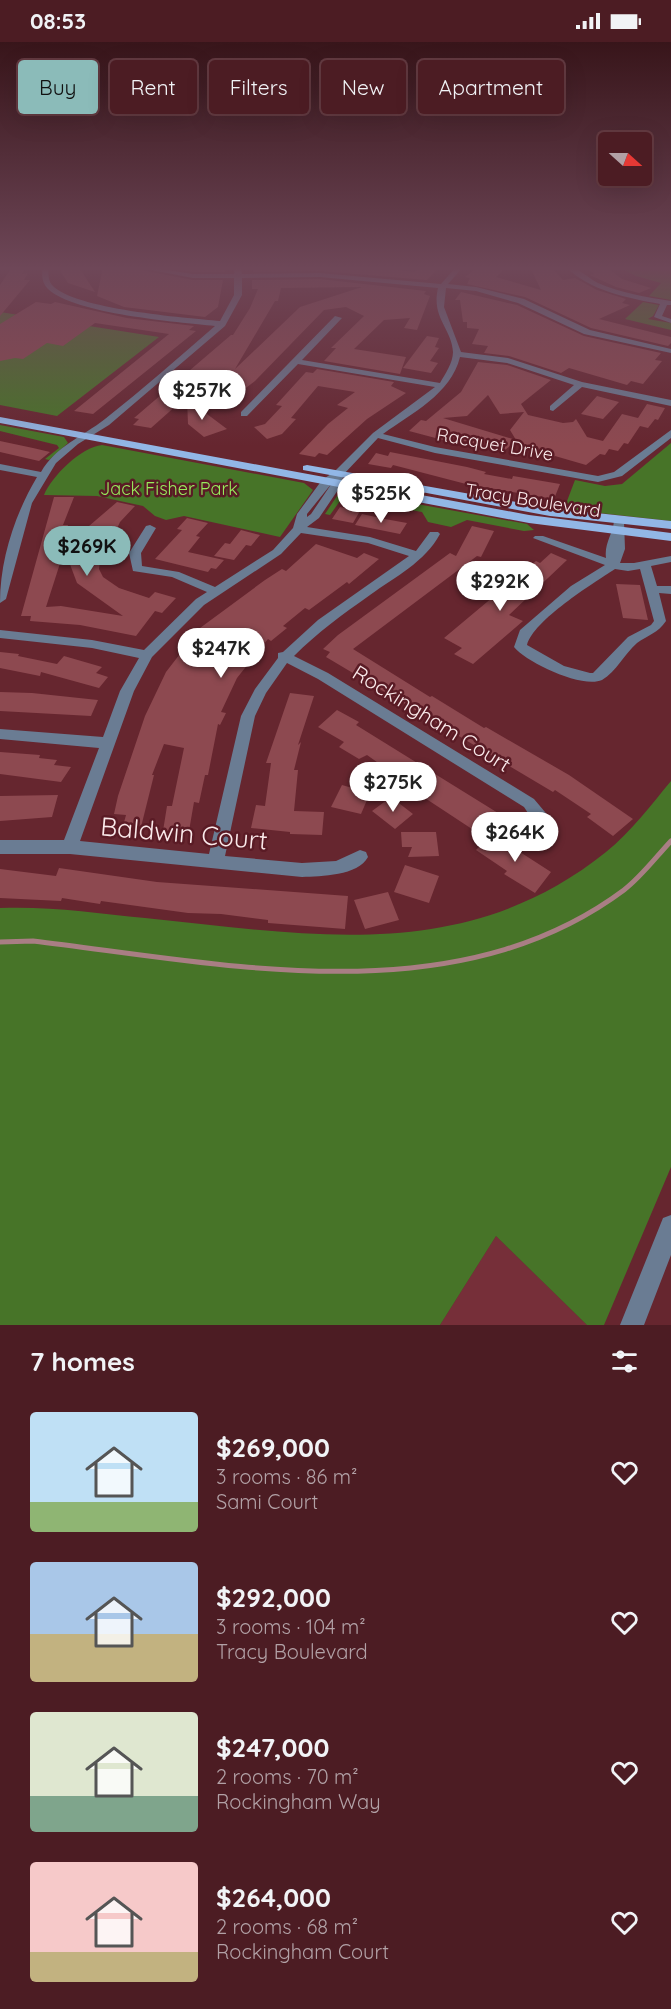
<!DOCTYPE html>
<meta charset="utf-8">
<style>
body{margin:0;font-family:Quicksand,sans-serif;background:#562930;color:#f1f3f6;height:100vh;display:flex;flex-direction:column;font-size:22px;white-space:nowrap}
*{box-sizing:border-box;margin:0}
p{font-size:20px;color:#b2a1a6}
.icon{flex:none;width:33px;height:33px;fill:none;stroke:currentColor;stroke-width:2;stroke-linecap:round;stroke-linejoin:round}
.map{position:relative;height:1283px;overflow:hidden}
.side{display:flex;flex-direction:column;background:#4c1c23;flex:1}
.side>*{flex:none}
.hud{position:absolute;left:18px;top:18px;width:636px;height:54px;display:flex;gap:12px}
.needle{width:39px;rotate:111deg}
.controls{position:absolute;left:598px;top:90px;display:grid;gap:12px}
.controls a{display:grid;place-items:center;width:54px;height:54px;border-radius:6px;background:#4c1c23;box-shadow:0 6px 24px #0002,0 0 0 2px #633a41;font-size:30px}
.price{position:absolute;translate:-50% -51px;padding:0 14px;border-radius:21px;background:#fff;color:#222;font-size:20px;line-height:39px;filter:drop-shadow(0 2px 3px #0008)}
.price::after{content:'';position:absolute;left:50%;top:36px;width:18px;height:14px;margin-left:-9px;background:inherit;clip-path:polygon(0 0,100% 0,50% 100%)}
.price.current{background:#8bbbb9;color:#111}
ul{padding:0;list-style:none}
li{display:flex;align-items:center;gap:18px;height:150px;padding:0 30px}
li span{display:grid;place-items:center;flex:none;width:168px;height:120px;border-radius:6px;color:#555}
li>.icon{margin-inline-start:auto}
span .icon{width:72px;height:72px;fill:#fffc;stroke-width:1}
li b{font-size:26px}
h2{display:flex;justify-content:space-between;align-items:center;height:72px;padding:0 30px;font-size:26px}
.tag{padding:0 21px;border-radius:6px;background:#4c1c23;box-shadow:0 6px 24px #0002,0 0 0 2px #633a41;font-size:21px;line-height:54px}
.tag.current{background:#8bbbb9;color:#111}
.status{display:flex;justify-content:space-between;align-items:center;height:42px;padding:0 30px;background:#4c1c23;direction:ltr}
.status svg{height:16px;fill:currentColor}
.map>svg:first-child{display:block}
.built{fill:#762f39}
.green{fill:#477428}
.building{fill:#8d4950;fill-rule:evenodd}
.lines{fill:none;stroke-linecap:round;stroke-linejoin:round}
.minor{fill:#6a7c93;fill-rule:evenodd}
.major{fill:#92b7e6;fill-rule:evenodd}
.rail{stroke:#a97e84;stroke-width:5}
.labels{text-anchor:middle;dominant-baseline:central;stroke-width:5;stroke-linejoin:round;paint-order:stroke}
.far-street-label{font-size:18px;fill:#fae9ea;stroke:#5a1b25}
.far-park-label{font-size:18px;fill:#98ec5d;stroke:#5a1b25}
.street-label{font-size:21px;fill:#fae9ea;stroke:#5a1b25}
.near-street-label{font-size:26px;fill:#fae9ea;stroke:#5a1b25}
</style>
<div class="status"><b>08:53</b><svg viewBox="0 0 49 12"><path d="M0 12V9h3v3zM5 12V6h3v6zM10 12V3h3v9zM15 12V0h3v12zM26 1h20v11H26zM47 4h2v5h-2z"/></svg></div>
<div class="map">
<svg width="671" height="1283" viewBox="0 0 671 1283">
<rect width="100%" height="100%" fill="#66262f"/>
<path class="built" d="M496 1194 587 1283H440Z"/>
<path class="green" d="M618 225H671V258L649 254 661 241 636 234Z
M643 260 659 263 653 274 648 277 671 281V288L625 277Z
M0 270 159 295 57 374 0 363Z
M0 383 64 395 68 401 49 418 45 417 59 406 57 403 0 389Z
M671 401V479L564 467 575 438 605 444 622 442Z
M102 403 304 441 313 448 280 495 184 474 166 478 155 474 143 464 97 454 44 453C52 434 81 405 102 403Z
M351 450 527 482 534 488 524 489 467 478 451 485 428 480 422 470 348 457 340 459 330 473 325 472 337 454Z
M671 739V1125L604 1283H587L496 1194 440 1283H0V866C48 864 97 871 145 876 311 893 465 923 606 810 631 790 651 763 671 739Z"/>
<path class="building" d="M12 225H26L22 232 28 231 24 238H30L0 274V243Z
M58 225H81L80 227 95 250 68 241Z
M103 225H133L135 227 193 238H223L218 265 205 275 124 265 97 254Z
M160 225H225V230H193Z
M253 225H374L414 230 423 225H439L427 238 320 229 253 230Z
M478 225H507L496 235 541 248 530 225H551L563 238 575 236 597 248 626 257 622 261 630 263 599 277 671 295V301L668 304 591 286 525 255 467 242 470 236 465 235Z
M586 225H606L622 237 651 246 639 251 616 245 592 234 590 233 594 232Z
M320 237 426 249 424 252 430 254 417 288 404 286 410 276 384 278 354 307 406 315 400 332 324 319 336 306H331L364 274 346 265 324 268 255 339 225 362 187 354 151 386 133 383 139 377 134 376 231 293H233L250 266 258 247H252V238ZM362 245 300 265 235 327 275 259H278L281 246Z
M461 250 517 263 584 294 661 311 655 318 662 319 643 342 631 339 627 343 569 326 561 331 509 314 484 311 488 304 472 302 479 287 467 286V280H463L460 258H455Z
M36 260 51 262 55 260 127 276 194 284 189 288 196 289 93 372 74 369 169 292 95 281 63 304 47 301 23 317 15 316 0 319V282Z
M427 294 439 296 435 305 439 306 430 319 438 321 431 331 403 326Z
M478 320 507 323 551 338 521 362 528 373 563 381 573 380 576 377 587 395 603 399 622 372 638 376 647 362 665 366 658 378 655 377 648 386 640 384 628 402 624 401 618 409 609 407 605 413 600 412 586 423 555 414 551 417 525 406 522 408 516 399 505 408 492 403 489 406 447 394 443 398 409 389 421 378 426 379 461 350ZM488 353 500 372 524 370 510 388 516 398 443 376 467 374Z
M317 327 394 340 391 344 406 351 367 377 327 413 319 411 315 415 299 412 328 382 348 366 337 363 355 350 318 344 291 376 296 377 282 392 267 397 254 385 265 382 282 364 276 363 306 330 313 331Z
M597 354 619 360 603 377 581 372Z
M187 357 227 387 204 395 188 382Z
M0 399 33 406 50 410 39 419 0 410Z
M390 410 467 425 486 430 484 432 512 437 513 434 560 442 554 457 466 442 393 423 391 426 368 422 376 411 388 414Z
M54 455H74L63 483H68L60 512 64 509 46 565 61 564 123 574 77 541 65 509 86 507 96 486 89 484 117 460 135 464 120 480 109 504H102L99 527 103 535 119 546 149 556 155 550 176 556 162 571 155 569 136 594 80 583 30 579 31 574H21Z
M340 465 360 469 353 481 332 477Z
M362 472 385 477 407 481 400 492 355 483Z
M187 476 208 481 196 494 200 495 188 510 224 518 216 527 211 526 208 530 155 517 182 488 177 487Z
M472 484 494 489 481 515 477 514 353 607 430 655 432 654 484 686 486 685 569 733 633 777 613 794 587 775 591 772 555 748 553 750 326 615 330 610 323 607 338 593 450 511 456 514Z
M241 488 260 493 251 504 246 503 234 518 214 514 225 501 230 502Z
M316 502 357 516 364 511 379 517 349 542 347 540 309 568 305 566 283 584 287 586 271 599 268 597 237 636 221 670 226 671 220 683 218 682 208 733H205L199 761 194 760 189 789H163L167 764H172L184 706 164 702 152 733H154L141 785 123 784 126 773 114 772 118 754 145 674 166 630 200 586 265 538 282 527 286 529Z
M551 511 567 518 509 573 523 579 473 622 454 612 462 606 444 596 536 519 540 521Z
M616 542 640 543 648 578 623 576Z
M0 610 19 612 18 614 57 622 64 614 102 625 96 631 108 635 99 646 41 630 40 634 0 626Z
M0 650 32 651 98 658 91 674 0 669Z
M290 651 314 654 298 703 301 700 294 728H298L294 769 324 770 322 793 290 792V790L251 786 256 763 265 764 271 721H266Z
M337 668 359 680 356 683 498 771 478 791 396 737 398 735 367 713 359 717 339 705 344 700 318 685Z
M0 710 40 713 39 716 57 718 54 723 71 725 61 740 0 732Z
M342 743 370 751 361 772 331 765Z
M58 753 52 775 0 779V754Z
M391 755 413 772 395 787 372 769Z
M401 790H436L439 814 408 815 412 805H402Z
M492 792 551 830 535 851 504 832 507 829 476 808Z
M405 823 439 834 429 861 394 850Z
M59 826 157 840 348 854 345 887 268 881V878L221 872 188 871 101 859 100 862 62 856 61 859 0 856V827L56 834Z
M388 850 399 878 365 887 354 858Z"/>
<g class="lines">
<path class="minor" d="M43 225H49C48 231 48 238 52 243 73 267 186 276 220 279L234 253V236H193L135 225H148L193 232H234L235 225H241L242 232 320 231 441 242 456 225H463L448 242 476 245 524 257 590 288 671 307V311L584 292 518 261 476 249 446 246 444 265 461 310 508 316 582 340 671 358V364L582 345 553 369 550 368V364L574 343 507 321 460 315C451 352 412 371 383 392L435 405 598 434 614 430 671 388V396L622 434 598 440 435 411 378 396 343 433 342 442 319 476 307 485 370 495 416 509 430 490H438L440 492C425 520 395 535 370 553 343 572 317 591 294 614L328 631 534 757 556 783 558 787 556 791C541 796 531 775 524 765L318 637 287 621 266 651 255 674 225 814 302 821 336 819 360 808 366 810 368 815C358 834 321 834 302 835L70 812H0V798H64L99 706 0 697V687L103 695 120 649 139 616 92 606 0 596V588L92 598 144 608 196 557 207 550 172 535 133 529 129 511 146 484 150 483 156 486 141 511 142 524 179 530 215 545 273 508 293 486 297 472 322 438 334 430 373 391 435 345 298 322 247 374H241V370L335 274 342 276 302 318 440 341C445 332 453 321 453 310 452 287 431 276 438 246L320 235 242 236V253L225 284 109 383 78 402 56 421 32 461 6 557 0 561C0 517 15 472 37 435L0 428V422L41 430C56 404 82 395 105 377 143 347 179 315 215 284 178 280 74 272 48 247 42 241 41 233 43 225ZM332 441 311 472 307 475V472ZM301 491 368 501 409 514 318 578 283 610 278 611V616L255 647 241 674 209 812 80 799 134 649 152 615 204 563 281 512Z
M566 225C577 224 588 236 598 241 621 251 646 255 671 259V263H667L662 274 671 277V281L654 275 660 262C628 256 590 249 566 225Z
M619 476 624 479 625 507 620 521H634L671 514V520L651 524 657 544H671V552L659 551 666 579C658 591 648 593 637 601 625 611 616 630 602 638 582 647 526 620 514 605L520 588 571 544 605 523 533 496 535 494H543L606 516C604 501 613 492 614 479ZM615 527 628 529 640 527 654 579 651 583 628 595 593 631H590L564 624 527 603C534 578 592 542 615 527Z
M671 1173V1213L644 1283H620L663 1176Z"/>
<path class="major" d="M0 375 529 473 671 491V499L529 481 0 381Z
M307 423 550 466 671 479V487L550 474 303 428V424Z"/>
<path class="rail" d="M0 900 33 899C226 922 455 974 624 848 641 835 656 815 671 799"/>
</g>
<linearGradient id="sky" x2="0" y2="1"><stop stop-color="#38151a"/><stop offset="0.56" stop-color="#6e4758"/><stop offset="1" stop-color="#6e4758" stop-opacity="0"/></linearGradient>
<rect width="671" height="404" fill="url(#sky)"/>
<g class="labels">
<g class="far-street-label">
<text transform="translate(495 402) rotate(10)">Racquet Drive</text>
<text transform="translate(533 458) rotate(9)">Tracy Boulevard</text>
</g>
<g class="far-park-label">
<text x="169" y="446">Jack Fisher Park</text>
</g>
<g class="street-label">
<text transform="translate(432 676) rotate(32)">Rockingham Court</text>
</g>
<g class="near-street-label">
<text transform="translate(184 791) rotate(5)">Baldwin Court</text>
</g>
</g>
</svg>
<div class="controls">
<a><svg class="needle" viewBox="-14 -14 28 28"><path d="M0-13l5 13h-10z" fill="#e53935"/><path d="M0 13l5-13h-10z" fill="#b2a1a6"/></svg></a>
</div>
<b class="price" style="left:202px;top:379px">$257K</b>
<b class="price" style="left:381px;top:482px">$525K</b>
<b class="price current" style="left:87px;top:535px">$269K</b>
<b class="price" style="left:500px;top:570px">$292K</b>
<b class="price" style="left:221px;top:637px">$247K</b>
<b class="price" style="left:393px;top:771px">$275K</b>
<b class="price" style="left:515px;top:821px">$264K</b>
<div class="hud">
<a class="tag current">Buy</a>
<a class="tag">Rent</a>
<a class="tag">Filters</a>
<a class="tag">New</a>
<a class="tag">Apartment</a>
</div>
</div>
<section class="side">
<h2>7 homes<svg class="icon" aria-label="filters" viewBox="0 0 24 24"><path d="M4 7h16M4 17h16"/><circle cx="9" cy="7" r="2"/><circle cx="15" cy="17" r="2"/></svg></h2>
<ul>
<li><span style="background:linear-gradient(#bfe0f5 75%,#8fb573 0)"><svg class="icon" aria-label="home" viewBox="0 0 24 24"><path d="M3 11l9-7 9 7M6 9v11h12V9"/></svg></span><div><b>$269,000</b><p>3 rooms · 86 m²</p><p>Sami Court</p></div><svg class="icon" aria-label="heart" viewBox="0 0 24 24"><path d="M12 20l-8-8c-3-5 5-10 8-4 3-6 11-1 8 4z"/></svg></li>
<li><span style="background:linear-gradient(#a9c7e8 60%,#c2b280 0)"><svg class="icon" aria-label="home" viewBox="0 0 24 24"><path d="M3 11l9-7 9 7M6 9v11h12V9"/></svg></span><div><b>$292,000</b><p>3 rooms · 104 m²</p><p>Tracy Boulevard</p></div><svg class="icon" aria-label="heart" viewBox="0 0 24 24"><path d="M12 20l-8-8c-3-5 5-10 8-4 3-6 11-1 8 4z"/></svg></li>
<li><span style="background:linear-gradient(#dfe7d0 70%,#7fa58c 0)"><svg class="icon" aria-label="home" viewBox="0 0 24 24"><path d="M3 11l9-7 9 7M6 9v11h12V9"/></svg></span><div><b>$247,000</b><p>2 rooms · 70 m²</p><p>Rockingham Way</p></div><svg class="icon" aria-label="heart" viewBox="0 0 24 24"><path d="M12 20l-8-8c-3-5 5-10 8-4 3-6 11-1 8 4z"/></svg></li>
<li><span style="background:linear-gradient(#f6c9c9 75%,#c2b280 0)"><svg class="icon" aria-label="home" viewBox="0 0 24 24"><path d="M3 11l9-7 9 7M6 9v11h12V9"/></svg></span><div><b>$264,000</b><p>2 rooms · 68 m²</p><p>Rockingham Court</p></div><svg class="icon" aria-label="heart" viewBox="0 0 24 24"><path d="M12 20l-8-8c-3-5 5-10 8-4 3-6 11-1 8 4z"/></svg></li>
</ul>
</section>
